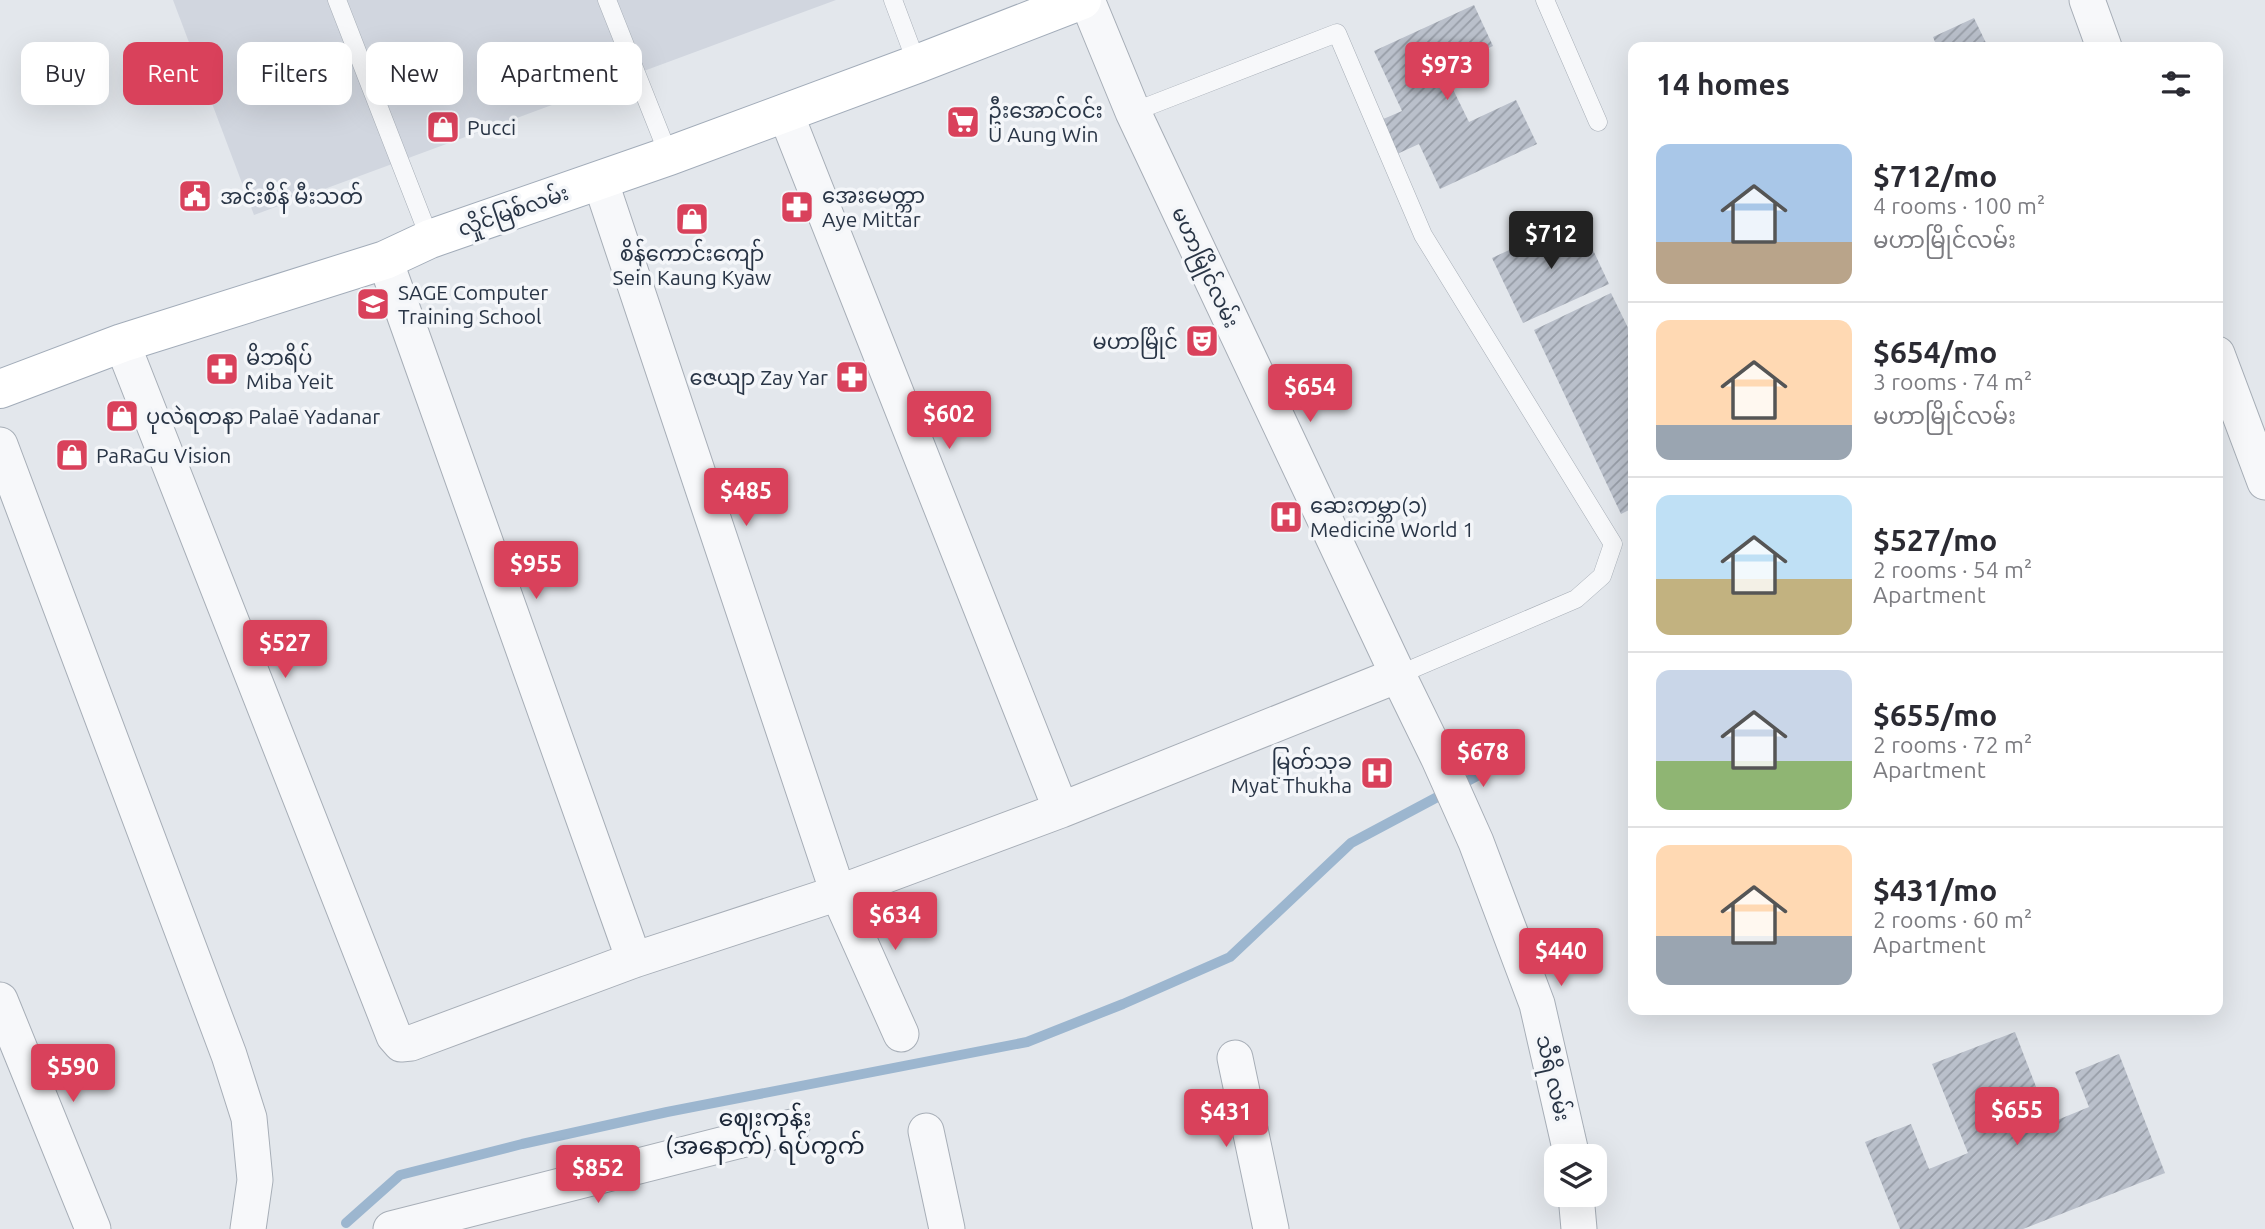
<!DOCTYPE html>
<meta charset="utf-8">
<style>
body{margin:0;font-family:Ubuntu,"Noto Sans Myanmar",sans-serif;background:#f7f7f7;color:#2b2b33;height:100vh;display:flex;flex-direction:column;font-size:26px;white-space:nowrap}
*{box-sizing:border-box;margin:0}
p{font-size:23px;color:#7c7c81}
.icon{flex:none;width:38px;height:38px;fill:none;stroke:currentColor;stroke-width:2;stroke-linecap:round;stroke-linejoin:round}
.map{position:relative;flex:1;overflow:hidden}
.side{position:absolute;left:1628px;top:42px;width:595px;height:973px;display:flex;flex-direction:column;background:#fff;border-radius:14px;box-shadow:0 7px 28px #0002}
.side>*{flex:none}
.banner{position:absolute;left:21px;top:42px;width:665px;height:63px;display:flex;gap:14px}
.fabs{position:absolute;left:1544px;top:1144px;display:grid;gap:14px}
.fabs a{display:grid;place-items:center;width:63px;height:63px;border-radius:14px;background:#fff;box-shadow:0 7px 28px #0002;font-size:35px}
.price{position:absolute;translate:-50% -60px;padding:0 16px;border-radius:7px;background:#d9415b;color:#fff;font-size:23px;line-height:46px;filter:drop-shadow(0 2px 4px #0008)}
.price::after{content:'';position:absolute;left:50%;top:42px;width:21px;height:16px;margin-left:-10px;background:inherit;clip-path:polygon(0 0,100% 0,50% 100%)}
.price.active{background:#222;color:#fff}
ul{padding:0;list-style:none}
li{display:flex;align-items:center;gap:21px;height:175px;padding:0 28px}
li+li{border-top:2px solid #e1e1e2}
li span{display:grid;place-items:center;flex:none;width:196px;height:140px;border-radius:14px;color:#555}
li>.icon{margin-inline-start:auto}
span .icon{width:84px;height:84px;fill:#fffc;stroke-width:1}
li b{font-size:30px}
h2{display:flex;justify-content:space-between;align-items:center;height:84px;padding:0 28px;font-size:30px}
.tag{padding:0 24px;border-radius:14px;background:#fff;box-shadow:0 7px 28px #0002;font-size:24px;line-height:63px}
.tag.active{background:#d9415b;color:#fff}
.map>svg:first-child{display:block}
.built{fill:#d1d6df}
.lines{fill:none;stroke-linecap:round;stroke-linejoin:round}
.stream{stroke:#9cb6cf;stroke-width:10}
.building{fill:url(#building-hatch)}
.lane-casing{stroke:#a7aeb7;stroke-width:19}
.street-casing{stroke:#a7aeb7;stroke-width:37}
.primary-casing{stroke:#a2acb9;stroke-width:40}
.lane{stroke:#f7f8fa;stroke-width:18}
.street{stroke:#f7f8fa;stroke-width:35}
.primary{stroke:#fff;stroke-width:38}
.labels{text-anchor:middle;dominant-baseline:central;stroke-width:7;stroke-linejoin:round;paint-order:stroke}
.poi-label{font-size:21px;fill:#293546;stroke:#f4f6f9;text-anchor:start}
.street-label{font-size:21px;fill:#293546;stroke:#f4f6f9}
.quarter-label{font-size:24px;fill:#1b2637;stroke:#f4f6f9}
</style>
<div class="map">
<svg width="2265" height="1229" viewBox="0 0 2265 1229">
<defs>
<pattern id="building-hatch" width="6" height="6" patternUnits="userSpaceOnUse" patternTransform="scale(1.75)"><rect width="6" height="6" fill="#bac0cb"/><path d="M-1 1l2-2M0 6l6-6M5 7l2-2" fill="none" stroke="#979da7"/></pattern>
</defs>
<rect width="100%" height="100%" fill="#e3e7ec"/>
<path class="built" d="M173 0H836L254 215Z"/>
<g class="lines">
<path class="stream" d="M346 1223 400 1175 522 1144 667 1112 1027 1042 1123 1004 1230 957 1351 843 1490 769"/>
</g>
<path class="building" d="M1474 5 1493 46 1443 69 1469 122 1516 100 1537 144 1440 189 1419 144 1397 154 1381 120 1402 111 1374 51Z
M1974 18 1988 47H1937L1933 37Z
M1578 218 1609 284 1523 323 1492 258Z
M1611 293 1633 338V508L1621 514 1534 330Z
M2015 1032 2050 1123 2089 1107 2075 1072 2119 1054 2165 1173 2023 1229H1900L1865 1142 1911 1124 1929 1169 1968 1153 1932 1064Z"/>
<g class="lines">
<defs>
<path id="lane" d="M337 0 430 239
M607 0 669 156
M893 0 917 64
M1545 0 1598 122
M1133 112 1337 33 1423 235 1613 544 1602 576 1576 599 1398 675"/>
<path id="street" d="M1087 0 1133 112 1398 675 1439 759 1476 842 1537 1004 1572 1157
M2087 0 2104 47
M785 112 1061 810
M600 180 838 893 901 1034
M385 260 634 960
M122 343 394 1036 401 1044 411 1043 634 960 838 893 1061 810 1398 675
M2217 354 2265 482
M0 445 229 1055 249 1118 255 1180 248 1229
M0 1000 93 1229
M1235 1058 1271 1229
M926 1131 947 1229
M1576 1195 1579 1229
M391 1229 792 1127"/>
<path id="primary" d="M0 389 122 343 385 260 430 239 669 156 917 64 1082 0"/>
</defs>
<use href="#lane" class="lane-casing"/>
<use href="#street" class="street-casing"/>
<use href="#primary" class="primary-casing"/>
<use href="#lane" class="lane"/>
<use href="#street" class="street"/>
<use href="#primary" class="primary"/>
</g>
<defs>
<symbol id="supermarket-square" viewBox="-11 -11 22 22"><rect x="-9" y="-9" width="18" height="18" rx="4" fill="#d9415b" stroke="#f4f6f9"/><path d="M-6-5.5h2.5l.6 2H6L4.5 2H-2.5L-4.4-4H-6ZM-1.5 3.2a1.3 1.3 0 1 0 .1 0ZM3 3.2a1.3 1.3 0 1 0 .1 0Z" fill="#fff"/></symbol>
<symbol id="shop-square" viewBox="-11 -11 22 22"><rect x="-9" y="-9" width="18" height="18" rx="4" fill="#d9415b" stroke="#f4f6f9"/><path d="M-5-2.5h2.3a2.7 3.5 0 0 1 5.4 0H5L5.5 6h-11ZM-1.5-2.5h3a1.5 2.3 0 0 0-3 0Z" fill="#fff"/></symbol>
<symbol id="civic-square" viewBox="-11 -11 22 22"><rect x="-9" y="-9" width="18" height="18" rx="4" fill="#d9415b" stroke="#f4f6f9"/><path d="M-.6-6.5H3V-4.5H.6V-3L4-1V1h2V6H-6V1h2V-1L-.6-3ZM-1.2 2.5V6h2.4V2.5Z" fill="#fff"/></symbol>
<symbol id="pharmacy-square" viewBox="-11 -11 22 22"><rect x="-9" y="-9" width="18" height="18" rx="4" fill="#d9415b" stroke="#f4f6f9"/><path d="M-2-6h4v4h4v4h-4v4h-4v-4h-4v-4h4Z" fill="#fff"/></symbol>
<symbol id="school-square" viewBox="-11 -11 22 22"><rect x="-9" y="-9" width="18" height="18" rx="4" fill="#d9415b" stroke="#f4f6f9"/><path d="M0-5L7-2L0 1L-7-2ZM-4 1L0 2.5L4 1V4Q0 6-4 4Z" fill="#fff"/></symbol>
<symbol id="theatre-square" viewBox="-11 -11 22 22"><rect x="-9" y="-9" width="18" height="18" rx="4" fill="#d9415b" stroke="#f4f6f9"/><path d="M-5-5.5Q0-4 5-5.5V0Q5 5 0 6Q-5 5-5 0ZM-3.3-2.5H-1v1.5H-3.3ZM1-2.5H3.3v1.5H1ZM-2.8 1Q0 5.5 2.8 1Z" fill="#fff"/></symbol>
<symbol id="hospital-square" viewBox="-11 -11 22 22"><rect x="-9" y="-9" width="18" height="18" rx="4" fill="#d9415b" stroke="#f4f6f9"/><path d="M-5-5h3v3.5h4V-5h3V5h-3V1.5h-4V5h-3Z" fill="#fff"/></symbol>
</defs>
<g fill-rule="evenodd">
<use href="#supermarket-square" x="944" y="103" width="38" height="38"/>
<use href="#shop-square" x="424" y="108" width="38" height="38"/>
<use href="#civic-square" x="176" y="177" width="38" height="38"/>
<use href="#pharmacy-square" x="778" y="188" width="38" height="38"/>
<use href="#shop-square" x="673" y="200" width="38" height="38"/>
<use href="#school-square" x="354" y="285" width="38" height="38"/>
<use href="#theatre-square" x="1183" y="322" width="38" height="38"/>
<use href="#pharmacy-square" x="203" y="350" width="38" height="38"/>
<use href="#pharmacy-square" x="833" y="358" width="38" height="38"/>
<use href="#shop-square" x="103" y="397" width="38" height="38"/>
<use href="#shop-square" x="53" y="436" width="38" height="38"/>
<use href="#hospital-square" x="1267" y="498" width="38" height="38"/>
<use href="#hospital-square" x="1358" y="754" width="38" height="38"/>
</g>
<g class="labels">
<g class="poi-label">
<text x="988" y="110">ဦးအောင်ဝင်း<tspan x="988" dy="24">U Aung Win</tspan></text>
<text x="467" y="127">Pucci</text>
<text x="822" y="195">အေးမေတ္တာ<tspan x="822" dy="24">Aye Mittar</tspan></text>
<text x="220" y="196">အင်းစိန် မီးသတ်</text>
<text x="692" y="253" text-anchor="middle">စိန်ကောင်းကျော်<tspan x="692" dy="24">Sein Kaung Kyaw</tspan></text>
<text x="398" y="292">SAGE Computer<tspan x="398" dy="24">Training School</tspan></text>
<text x="1178" y="341" text-anchor="end">မဟာမြိုင်</text>
<text x="246" y="357">မိဘရိပ်<tspan x="246" dy="24">Miba Yeit</tspan></text>
<text x="828" y="377" text-anchor="end">ဇေယျာ Zay Yar</text>
<text x="146" y="416">ပုလဲရတနာ Palaē Yadanar</text>
<text x="96" y="455">PaRaGu Vision</text>
<text x="1310" y="505">ဆေးကမ္ဘာ(၁)<tspan x="1310" dy="24">Medicine World 1</tspan></text>
<text x="1352" y="761" text-anchor="end">မြတ်သုခ<tspan x="1352" dy="24">Myat Thukha</tspan></text>
</g>
<g class="street-label">
<text transform="translate(513 210) rotate(-19)">လှိုင်မြစ်လမ်း</text>
<text transform="translate(1206 267) rotate(65)">မဟာမြိုင်လမ်း</text>
<text transform="translate(1554 1078) rotate(77)">သီရိ လမ်း</text>
</g>
<g class="quarter-label">
<text x="765" y="1117">ဈေးကုန်း<tspan x="765" dy="28">(အနောက်) ရပ်ကွက်</tspan></text>
</g>
</g>
</svg>
<div class="fabs">
<a><svg class="icon" aria-label="layers" viewBox="0 0 24 24"><path d="M12 4l9 5-9 5-9-5zM3 14l9 5 9-5"/></svg></a>
</div>
<b class="price" style="left:1447px;top:102px">$973</b>
<b class="price active" style="left:1551px;top:271px">$712</b>
<b class="price" style="left:1310px;top:424px">$654</b>
<b class="price" style="left:949px;top:451px">$602</b>
<b class="price" style="left:746px;top:528px">$485</b>
<b class="price" style="left:536px;top:601px">$955</b>
<b class="price" style="left:285px;top:680px">$527</b>
<b class="price" style="left:1483px;top:789px">$678</b>
<b class="price" style="left:895px;top:952px">$634</b>
<b class="price" style="left:1561px;top:988px">$440</b>
<b class="price" style="left:73px;top:1104px">$590</b>
<b class="price" style="left:2017px;top:1147px">$655</b>
<b class="price" style="left:1226px;top:1149px">$431</b>
<b class="price" style="left:598px;top:1205px">$852</b>
<div class="banner">
<a class="tag">Buy</a>
<a class="tag active">Rent</a>
<a class="tag">Filters</a>
<a class="tag">New</a>
<a class="tag">Apartment</a>
</div>
<section class="side">
<h2>14 homes<svg class="icon" aria-label="filters" viewBox="0 0 24 24"><path d="M4 7h16M4 17h16"/><circle cx="9" cy="7" r="2"/><circle cx="15" cy="17" r="2"/></svg></h2>
<ul>
<li><span style="background:linear-gradient(#a9c7e8 70%,#b9a48a 0)"><svg class="icon" aria-label="home" viewBox="0 0 24 24"><path d="M3 11l9-7 9 7M6 9v11h12V9"/></svg></span><div><b>$712/mo</b><p>4 rooms · 100 m²</p><p>မဟာမြိုင်လမ်း</p></div></li>
<li><span style="background:linear-gradient(#ffd9b3 75%,#9aa5b1 0)"><svg class="icon" aria-label="home" viewBox="0 0 24 24"><path d="M3 11l9-7 9 7M6 9v11h12V9"/></svg></span><div><b>$654/mo</b><p>3 rooms · 74 m²</p><p>မဟာမြိုင်လမ်း</p></div></li>
<li><span style="background:linear-gradient(#bfe0f5 60%,#c2b280 0)"><svg class="icon" aria-label="home" viewBox="0 0 24 24"><path d="M3 11l9-7 9 7M6 9v11h12V9"/></svg></span><div><b>$527/mo</b><p>2 rooms · 54 m²</p><p>Apartment</p></div></li>
<li><span style="background:linear-gradient(#c9d6e8 65%,#8fb573 0)"><svg class="icon" aria-label="home" viewBox="0 0 24 24"><path d="M3 11l9-7 9 7M6 9v11h12V9"/></svg></span><div><b>$655/mo</b><p>2 rooms · 72 m²</p><p>Apartment</p></div></li>
<li><span style="background:linear-gradient(#ffd9b3 65%,#9aa5b1 0)"><svg class="icon" aria-label="home" viewBox="0 0 24 24"><path d="M3 11l9-7 9 7M6 9v11h12V9"/></svg></span><div><b>$431/mo</b><p>2 rooms · 60 m²</p><p>Apartment</p></div></li>
</ul>
</section>
</div>
